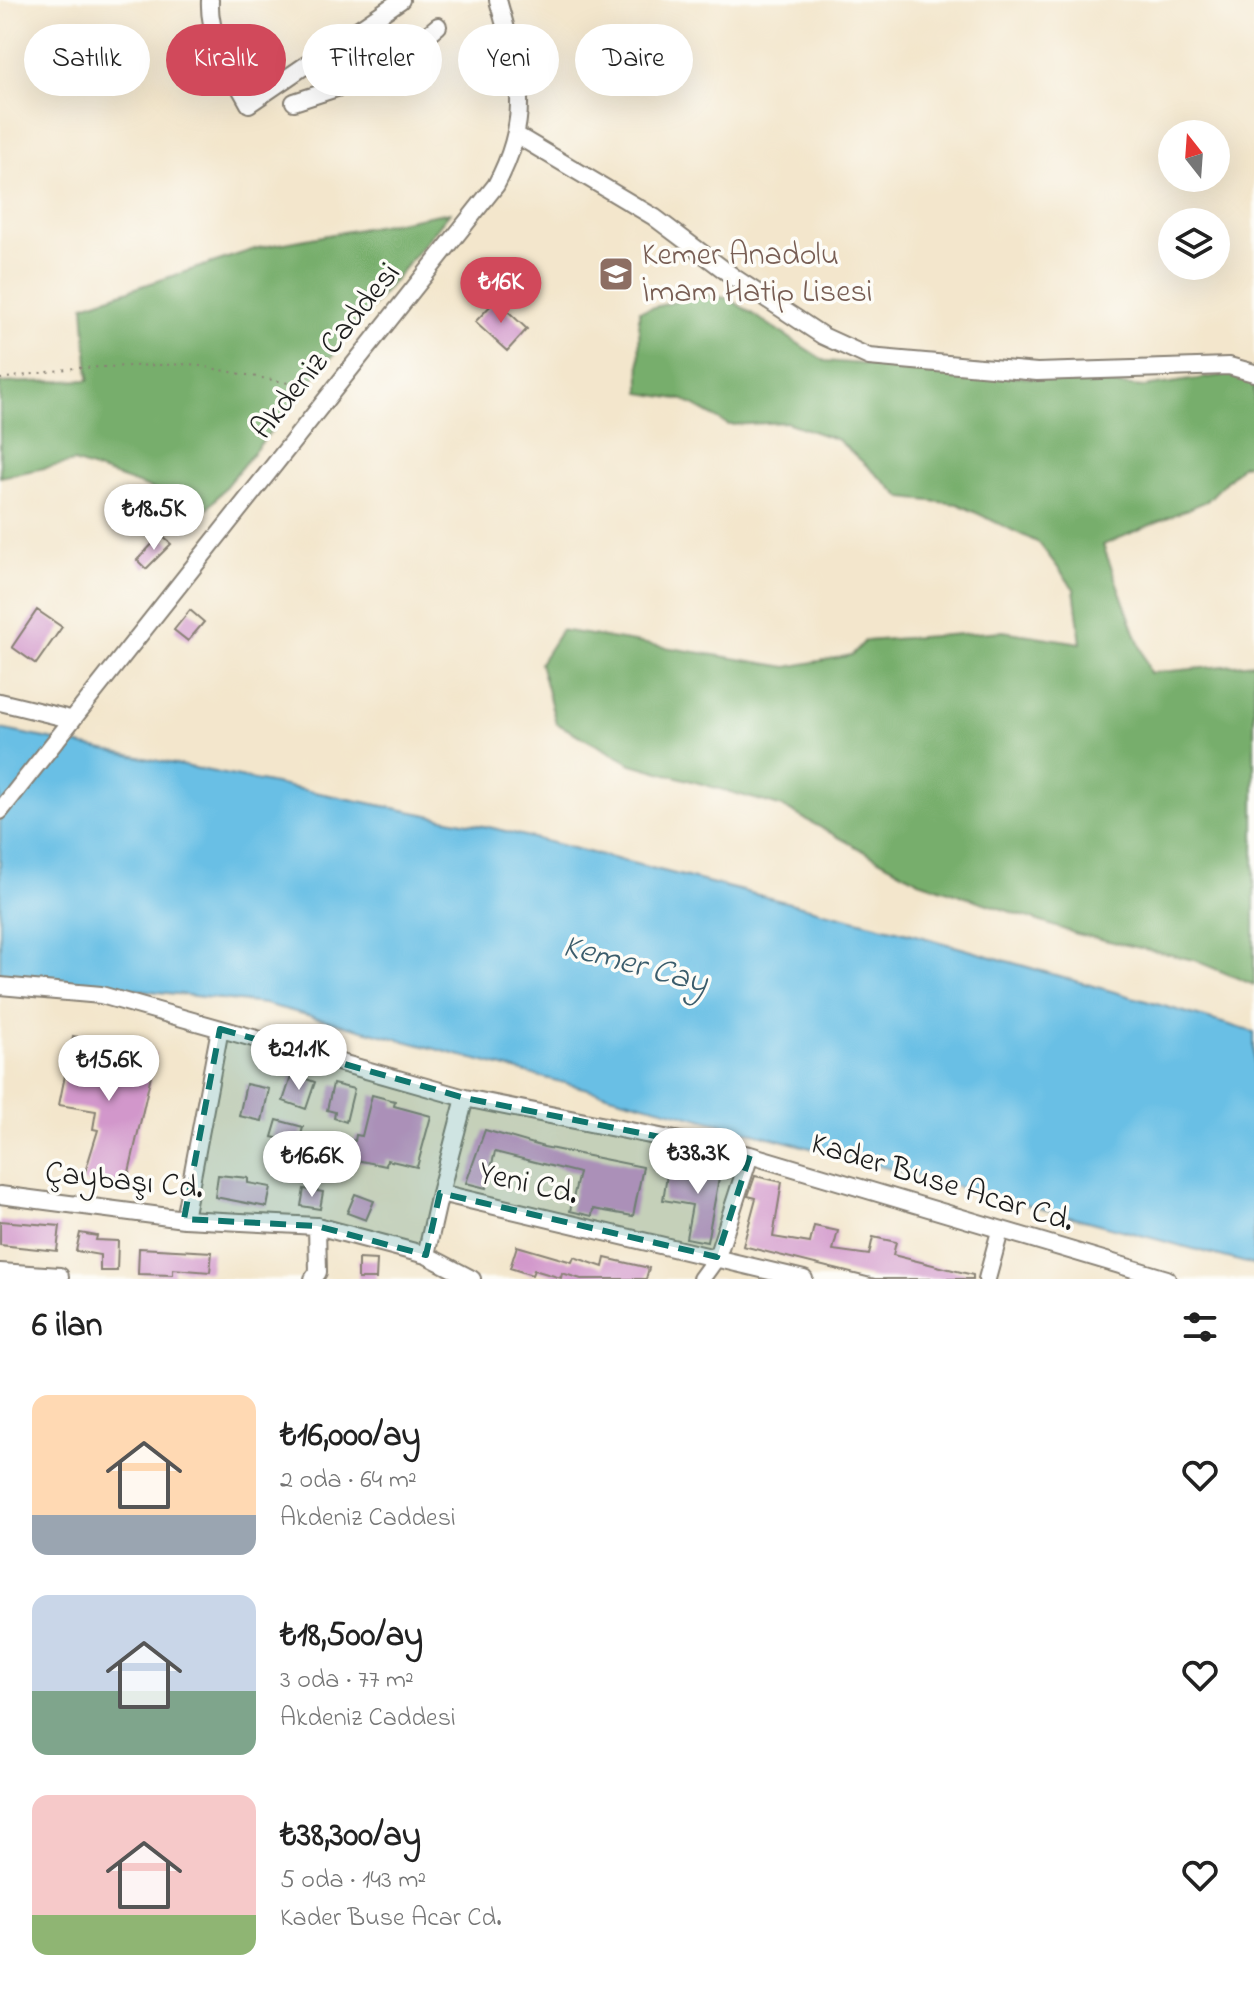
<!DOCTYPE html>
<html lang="tr">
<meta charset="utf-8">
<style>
body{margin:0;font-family:"Indie Flower",sans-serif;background:#f2f2f2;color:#222;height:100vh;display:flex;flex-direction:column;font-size:30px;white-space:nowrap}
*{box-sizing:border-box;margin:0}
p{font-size:26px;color:#767676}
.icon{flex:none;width:44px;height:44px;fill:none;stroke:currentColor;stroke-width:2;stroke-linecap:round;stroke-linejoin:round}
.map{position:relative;height:1279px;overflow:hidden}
.panel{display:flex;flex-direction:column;background:#fff;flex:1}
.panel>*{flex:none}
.banner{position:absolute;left:24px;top:24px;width:800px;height:72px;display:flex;gap:16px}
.needle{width:52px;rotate:343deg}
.fabs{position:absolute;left:1158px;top:120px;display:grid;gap:16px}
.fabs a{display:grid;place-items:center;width:72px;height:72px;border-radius:50%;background:#fff;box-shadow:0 8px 32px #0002;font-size:40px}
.price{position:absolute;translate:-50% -68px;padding:0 18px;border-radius:28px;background:#fff;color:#222;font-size:26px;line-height:52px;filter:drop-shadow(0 2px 4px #0008)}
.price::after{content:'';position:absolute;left:50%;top:48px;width:24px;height:18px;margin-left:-12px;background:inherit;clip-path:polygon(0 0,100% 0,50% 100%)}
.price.current{background:#d1495b;color:#fff}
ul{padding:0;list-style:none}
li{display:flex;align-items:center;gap:24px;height:200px;padding:0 32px}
li span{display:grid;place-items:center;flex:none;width:224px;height:160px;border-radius:16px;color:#555}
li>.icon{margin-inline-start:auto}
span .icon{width:96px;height:96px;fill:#fffc;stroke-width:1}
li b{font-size:34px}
h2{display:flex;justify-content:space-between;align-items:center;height:96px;padding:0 32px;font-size:34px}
.pill{padding:0 28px;border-radius:36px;background:#fff;box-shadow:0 8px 32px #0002;font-size:28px;line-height:72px}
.pill.current{background:#d1495b;color:#fff}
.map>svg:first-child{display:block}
.forest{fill:#77ae6c;stroke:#4a6544;stroke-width:2}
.water{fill:#69bfe5;stroke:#426e80;stroke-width:2}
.building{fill:#d297cb}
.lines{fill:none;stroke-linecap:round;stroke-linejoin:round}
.minor-casing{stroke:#888174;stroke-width:20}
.path{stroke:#888174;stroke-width:2;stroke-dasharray:2 6;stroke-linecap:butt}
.minor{stroke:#fff;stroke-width:16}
.marked{fill:#0f766e;fill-opacity:0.2;stroke:#0f766e;stroke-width:6;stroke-dasharray:16 10;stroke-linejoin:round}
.labels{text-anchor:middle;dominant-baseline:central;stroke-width:7;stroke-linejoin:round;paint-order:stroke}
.education-label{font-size:32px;fill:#785e54;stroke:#fdfcf7;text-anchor:start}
.street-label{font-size:32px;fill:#1c1c1c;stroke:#fdfcf7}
.water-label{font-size:34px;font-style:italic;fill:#3b5d6c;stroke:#fdfcf7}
</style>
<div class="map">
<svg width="1254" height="1279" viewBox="0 0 1254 1279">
<rect width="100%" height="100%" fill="#fdfcf7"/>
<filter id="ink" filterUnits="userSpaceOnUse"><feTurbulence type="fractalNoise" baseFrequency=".0125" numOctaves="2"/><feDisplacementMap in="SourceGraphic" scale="16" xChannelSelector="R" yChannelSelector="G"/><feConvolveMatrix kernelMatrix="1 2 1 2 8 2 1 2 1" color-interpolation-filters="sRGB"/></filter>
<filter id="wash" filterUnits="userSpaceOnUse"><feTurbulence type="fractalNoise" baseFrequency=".006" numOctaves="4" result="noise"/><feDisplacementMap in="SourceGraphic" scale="32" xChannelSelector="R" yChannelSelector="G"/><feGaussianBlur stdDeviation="1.8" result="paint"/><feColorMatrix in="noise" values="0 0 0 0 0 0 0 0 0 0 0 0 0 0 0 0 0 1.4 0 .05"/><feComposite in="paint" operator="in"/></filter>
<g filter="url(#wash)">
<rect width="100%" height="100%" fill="#f3e6cc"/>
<path class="forest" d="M450 212 208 508 74 462 0 477V383L89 380 84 305 258 248Z
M701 295 728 298 825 361 1144 387 1231 374 1254 381V463L1242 465 1207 501 1103 545 1150 673 1254 663V985L1194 960 1077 934 919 881 783 807 632 764 556 723 540 663 561 630 787 667 852 655 865 641 1003 631 1081 643 1074 589 1039 543 958 504 903 498 838 440 786 422 729 425 684 400 640 393 639 311Z"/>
<path class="water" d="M0 729 493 828 916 935 1254 1032V1265L265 1004 0 974Z"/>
<g id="blocks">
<path class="building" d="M496 300 527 329 507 351 475 322Z
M161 535 171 544 146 569 137 560Z
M37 610 62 627 36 664 12 647Z
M190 610 204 622 188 641 174 630Z
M73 1036 156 1053 125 1190 82 1182 98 1130 93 1129 96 1111 59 1105Z
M292 1074 315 1082 306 1109 283 1101Z
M246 1084 269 1089 262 1121 239 1116Z
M333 1084 354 1089 346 1122 334 1118 335 1112 327 1110Z
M372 1095 395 1101 394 1106 431 1116 417 1167 387 1160 386 1166 351 1159 352 1152 326 1145 329 1134 355 1141 356 1135 362 1136Z
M277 1120 303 1127 299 1144 272 1137Z
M485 1130 544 1147 643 1167 633 1216 593 1209 592 1216 570 1211 579 1173 495 1152 486 1188 466 1183Z
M705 1158 734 1164 730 1175 720 1173 707 1242 686 1238 692 1205 663 1200 667 1175 696 1180 697 1174 702 1175Z
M218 1175 248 1178V1183L271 1187 267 1207 215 1197Z
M755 1176 782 1182 773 1237 810 1243 814 1226 838 1231 833 1250 869 1255 873 1237 896 1242 893 1255 973 1275V1279H875L743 1246 756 1198 748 1196Z
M304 1189 323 1192 320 1209 301 1206Z
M355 1194 374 1201 366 1220 347 1213Z
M0 1221 60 1226 57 1251 0 1245Z
M80 1233 97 1236 96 1240 118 1241 117 1271H100V1255L76 1251Z
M517 1246 572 1262 574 1257 603 1267 605 1258 649 1268 646 1279H581L562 1273 561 1278 534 1270 532 1275 510 1268Z
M139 1248 212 1252 210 1272 173 1269V1275L138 1274Z
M358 1259 377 1260 376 1279H358Z"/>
</g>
</g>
<g filter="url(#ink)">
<use href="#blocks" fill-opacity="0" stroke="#888174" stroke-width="2"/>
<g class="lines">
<defs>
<path id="minor" d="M210 0C208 38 231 71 249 104L401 0
M365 27 396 60
M294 102 380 74 438 26
M518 136 654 217 735 278 823 336 869 357 1037 372 1229 366 1254 373
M0 702 70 719
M0 811 496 185C534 114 518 73 498 0
M0 986 101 995 465 1098 750 1155 1167 1279
M440 1193 465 1098
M0 1195 184 1219 317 1226 426 1255 472 1279
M184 1219 220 1029
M426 1255 440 1193 804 1279
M0 1272 60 1276V1279
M313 1279 318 1272 317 1226
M701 1279 717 1257 750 1155
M987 1279 1000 1231"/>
</defs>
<use href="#minor" class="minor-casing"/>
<path class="path" d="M0 379 74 368 190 364 314 388"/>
<use href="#minor" class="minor"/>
</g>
</g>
<path class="marked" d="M220 1029 465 1098 750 1155 717 1257 440 1193 426 1255 317 1226 184 1219Z"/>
<defs>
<symbol id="school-square" viewBox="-11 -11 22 22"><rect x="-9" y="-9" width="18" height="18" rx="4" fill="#8d6e63" stroke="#fdfcf7"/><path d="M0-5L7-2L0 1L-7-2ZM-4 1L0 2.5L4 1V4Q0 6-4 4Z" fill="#fff"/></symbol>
</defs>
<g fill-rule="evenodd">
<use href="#school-square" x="596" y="254" width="40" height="40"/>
</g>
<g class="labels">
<g class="education-label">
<text x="642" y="256">Kemer Anadolu<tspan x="642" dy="37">İmam Hatip Lisesi</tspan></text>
</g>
<g class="street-label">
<text transform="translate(327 352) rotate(-51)">Akdeniz Caddesi</text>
<text transform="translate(124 1182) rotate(6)">Çaybaşı Cd.</text>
<text transform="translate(942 1184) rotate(17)">Kader Buse Acar Cd.</text>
<text transform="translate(528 1185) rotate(13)">Yeni Cd.</text>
</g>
<g class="water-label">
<text transform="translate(635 966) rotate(15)">Kemer Cay</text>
</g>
</g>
</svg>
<div class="fabs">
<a><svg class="needle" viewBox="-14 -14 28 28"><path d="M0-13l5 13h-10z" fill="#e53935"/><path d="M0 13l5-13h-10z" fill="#767676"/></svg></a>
<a><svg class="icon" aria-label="layers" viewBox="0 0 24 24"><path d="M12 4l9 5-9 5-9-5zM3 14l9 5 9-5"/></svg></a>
</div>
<b class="price current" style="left:501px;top:325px">₺16K</b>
<b class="price" style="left:154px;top:552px">₺18.5K</b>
<b class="price" style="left:299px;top:1092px">₺21.1K</b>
<b class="price" style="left:109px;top:1103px">₺15.6K</b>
<b class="price" style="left:698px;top:1196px">₺38.3K</b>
<b class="price" style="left:312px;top:1199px">₺16.6K</b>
<div class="banner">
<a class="pill">Satılık</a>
<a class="pill current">Kiralık</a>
<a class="pill">Filtreler</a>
<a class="pill">Yeni</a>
<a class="pill">Daire</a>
</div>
</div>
<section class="panel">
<h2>6 ilan<svg class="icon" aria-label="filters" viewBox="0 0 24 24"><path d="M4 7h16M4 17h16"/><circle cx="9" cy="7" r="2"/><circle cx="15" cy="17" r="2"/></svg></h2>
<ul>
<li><span style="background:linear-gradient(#ffd9b3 75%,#9aa5b1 0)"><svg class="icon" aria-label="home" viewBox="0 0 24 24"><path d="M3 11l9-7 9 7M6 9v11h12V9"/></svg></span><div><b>₺16,000/ay</b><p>2 oda · 64 m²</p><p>Akdeniz Caddesi</p></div><svg class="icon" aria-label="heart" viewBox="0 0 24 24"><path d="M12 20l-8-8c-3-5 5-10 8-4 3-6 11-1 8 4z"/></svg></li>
<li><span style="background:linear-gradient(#c9d6e8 60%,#7fa58c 0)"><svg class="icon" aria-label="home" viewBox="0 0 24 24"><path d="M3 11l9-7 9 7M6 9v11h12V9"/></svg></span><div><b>₺18,500/ay</b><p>3 oda · 77 m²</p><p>Akdeniz Caddesi</p></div><svg class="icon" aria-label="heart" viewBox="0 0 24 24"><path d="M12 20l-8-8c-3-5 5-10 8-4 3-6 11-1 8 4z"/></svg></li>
<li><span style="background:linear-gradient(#f6c9c9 75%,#8fb573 0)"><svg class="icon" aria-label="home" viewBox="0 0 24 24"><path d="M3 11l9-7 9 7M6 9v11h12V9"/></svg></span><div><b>₺38,300/ay</b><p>5 oda · 143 m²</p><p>Kader Buse Acar Cd.</p></div><svg class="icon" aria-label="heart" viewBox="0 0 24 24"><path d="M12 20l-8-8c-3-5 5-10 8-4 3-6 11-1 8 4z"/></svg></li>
</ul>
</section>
